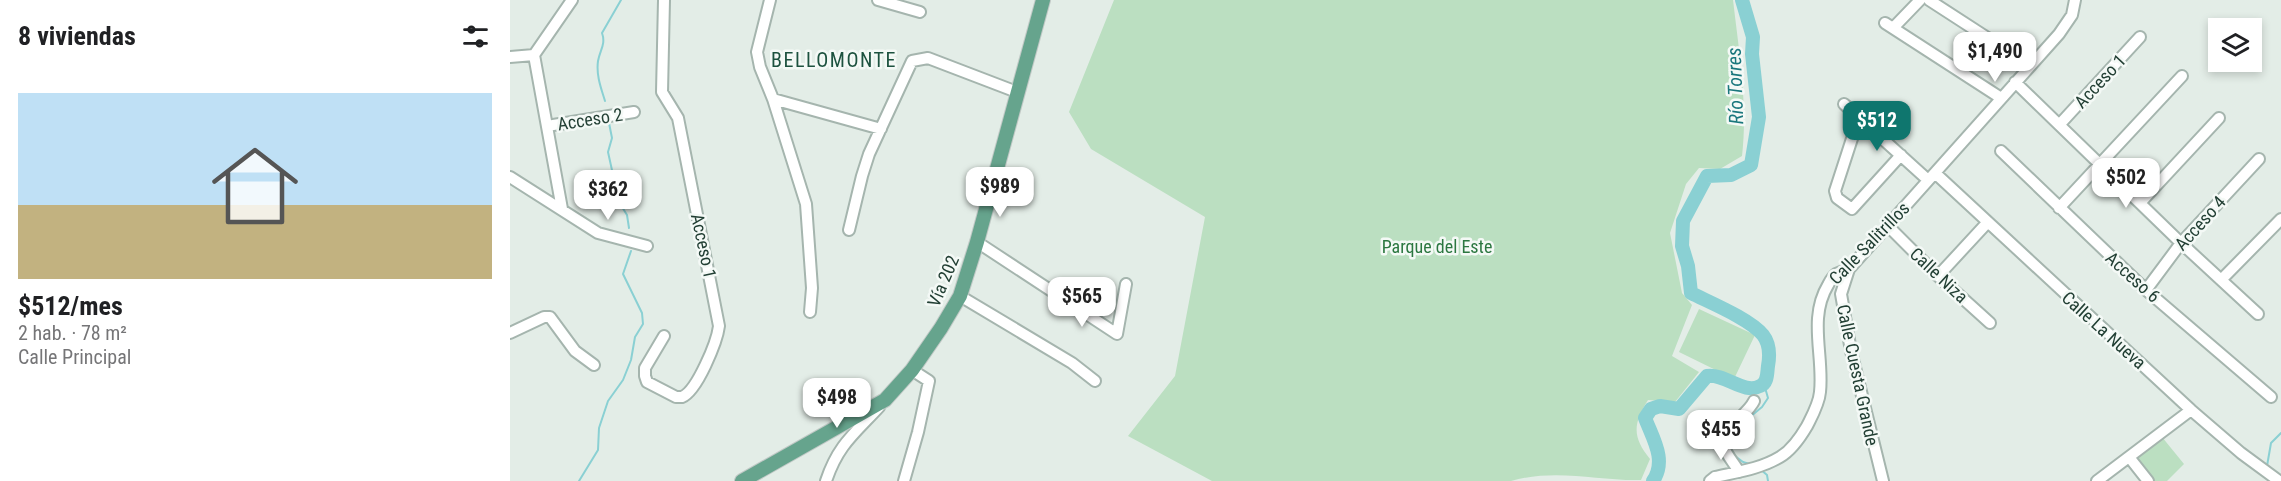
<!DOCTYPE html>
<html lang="es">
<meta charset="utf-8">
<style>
body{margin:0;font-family:"Roboto Condensed",sans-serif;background:#f6f6f6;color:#202124;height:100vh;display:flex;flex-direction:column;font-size:22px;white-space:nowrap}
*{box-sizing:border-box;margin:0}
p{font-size:20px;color:#757577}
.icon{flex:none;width:33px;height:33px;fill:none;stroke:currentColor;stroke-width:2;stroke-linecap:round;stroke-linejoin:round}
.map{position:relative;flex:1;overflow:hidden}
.details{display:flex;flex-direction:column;background:#fff;width:510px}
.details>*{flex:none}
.fabs{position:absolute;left:1698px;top:18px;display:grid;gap:12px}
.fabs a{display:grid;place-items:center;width:54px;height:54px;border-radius:0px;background:#fff;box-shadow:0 3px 9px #0003;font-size:30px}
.price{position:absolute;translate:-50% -51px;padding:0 14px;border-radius:12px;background:#fff;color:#222;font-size:20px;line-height:39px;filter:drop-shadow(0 2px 3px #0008)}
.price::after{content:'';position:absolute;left:50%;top:36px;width:18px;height:14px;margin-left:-9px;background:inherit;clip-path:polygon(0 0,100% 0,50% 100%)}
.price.current{background:#0f766e;color:#fff}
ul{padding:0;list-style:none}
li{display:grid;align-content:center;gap:12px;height:318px;padding:0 18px}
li+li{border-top:2px solid #e0e0e0}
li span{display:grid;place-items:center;height:186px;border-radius:0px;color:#555}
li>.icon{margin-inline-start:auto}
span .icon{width:108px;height:108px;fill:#fffc;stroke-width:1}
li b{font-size:26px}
h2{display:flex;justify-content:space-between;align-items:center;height:72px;padding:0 18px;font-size:26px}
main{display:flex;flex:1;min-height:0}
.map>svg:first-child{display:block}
.green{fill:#bbdfc1}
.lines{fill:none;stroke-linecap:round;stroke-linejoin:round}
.stream{stroke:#8ad0d3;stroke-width:2}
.river{stroke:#8ad0d3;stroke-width:14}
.minor-casing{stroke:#a5b5ae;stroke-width:14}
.major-casing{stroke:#c1c9c6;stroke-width:16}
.minor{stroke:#fff;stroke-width:10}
.major{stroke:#66a48d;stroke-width:14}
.labels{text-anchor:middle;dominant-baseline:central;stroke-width:5;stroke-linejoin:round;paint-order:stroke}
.street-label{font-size:18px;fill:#223f34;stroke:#f4f9f6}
.park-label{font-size:18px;fill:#2b7740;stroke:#f4f9f6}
.neighbourhood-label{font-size:20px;letter-spacing:1.5px;fill:#1d523f;stroke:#f4f9f6}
.water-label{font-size:20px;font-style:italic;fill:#1a777d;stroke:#f4f9f6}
</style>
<main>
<section class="details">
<h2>8 viviendas<svg class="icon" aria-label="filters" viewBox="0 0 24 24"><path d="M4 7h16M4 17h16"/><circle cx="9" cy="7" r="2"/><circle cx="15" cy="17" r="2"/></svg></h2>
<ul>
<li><span style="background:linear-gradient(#bfe0f5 60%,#c2b280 0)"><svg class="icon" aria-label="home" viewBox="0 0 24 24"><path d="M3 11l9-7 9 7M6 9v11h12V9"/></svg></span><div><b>$512/mes</b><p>2 hab. · 78 m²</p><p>Calle Principal</p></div></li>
</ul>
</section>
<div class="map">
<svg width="1771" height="481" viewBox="0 0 1771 481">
<rect width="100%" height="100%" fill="#e3ede7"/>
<path class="green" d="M604 0H1223C1229 51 1238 105 1232 156L1210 169 1189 168 1176 184 1160 233 1172 293 1182 305 1162 356 1189 372 1165 402 1138 400C1123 424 1122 437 1140 459L1131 480C1087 481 1047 468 1001 481H702L618 436 665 376 695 217 581 149 559 112Z
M1189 309 1245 335 1224 379 1169 352Z
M1652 437 1674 464 1657 481H1642L1624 458Z"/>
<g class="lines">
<path class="stream" d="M95 101C91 88 86 75 88 61 90 50 96 44 92 33L111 0
M99 123 102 138 98 152 109 202 117 215 119 228
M1229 426 1252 407 1258 398 1254 384
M1225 456 1233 462 1243 465
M1757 466 1761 443 1771 433
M1250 469 1257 475 1258 481
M69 481 88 450 89 428 98 401 113 380 121 360 125 337 133 324 132 313 113 274 121 251"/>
<path class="river" d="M1143 481C1157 460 1143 439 1135 418L1141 409 1150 406 1169 409 1197 376C1215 373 1234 395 1250 386 1258 383 1257 373 1258 366 1260 355 1260 344 1253 335 1240 319 1201 303 1181 293L1178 266 1172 246 1173 221 1197 176 1221 175 1241 165 1249 117 1242 54 1243 37 1232 0"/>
<defs>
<path id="minor" d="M260 0 247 52 250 67 263 99 296 204 302 288 300 312
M368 0 410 12
M1419 0 1490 46
M1375 23 1491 98
M1383 28 1410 0
M0 57 24 55
M1505 82 1671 243 1748 314
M263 99 371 129
M1334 104 1418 180
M1349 117 1325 191 1327 198 1342 209 1391 155
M1550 124 1630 37
M37 126 124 112
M1491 151 1636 290 1761 397
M1425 173 1681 410 1731 453 1769 481
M0 177 88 233 137 246
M1630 203 1709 118
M1549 208 1672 76
M52 209 24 55 62 0
M1378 226 1428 276 1480 323
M339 230 352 176 359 154 402 61 418 58 507 92
M467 242 607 334 616 284
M1339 269 1331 294 1341 351 1373 481
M1428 276 1477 223
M1711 280 1771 219
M1636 290 1671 243 1749 159
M450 296 562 363 585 381
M0 333 34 317H40L65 351 84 365
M154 336 135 368V376L137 382 166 397H172C187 391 207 342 209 326L168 118 152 92 154 0
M1619 457 1638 481
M1229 472C1225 464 1217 456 1214 447 1208 431 1238 415 1244 401
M316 481C328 445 344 434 369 407
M394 481 408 432 419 381 402 370
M1200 481 1205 477C1227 472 1250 469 1270 457 1282 450 1290 438 1297 426 1302 416 1309 404 1310 392 1314 356 1298 318 1318 285 1320 281 1323 276 1326 274 1330 272 1335 270 1339 269L1549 34 1562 15 1565 0
M1587 481 1681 410"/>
<path id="major" d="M232 481 375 400 402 370 431 328 450 296 467 242 533 0"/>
</defs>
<use href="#minor" class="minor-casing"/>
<use href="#major" class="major-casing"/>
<use href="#minor" class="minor"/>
<use href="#major" class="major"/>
</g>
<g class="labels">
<g class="street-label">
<text transform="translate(1590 81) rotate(-47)">Acceso 1</text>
<text transform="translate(80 119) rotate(-9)">Acceso 2</text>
<text transform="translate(1690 223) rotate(-48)">Acceso 4</text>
<text transform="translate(1359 243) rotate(-46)">Calle Salitrillos</text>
<text transform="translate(194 246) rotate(78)">Acceso 1</text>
<text transform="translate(1429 275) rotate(43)">Calle Niza</text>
<text transform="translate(1623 277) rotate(42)">Acceso 6</text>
<text transform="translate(433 281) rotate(-67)">Vía 202</text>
<text transform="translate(1594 330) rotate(42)">Calle La Nueva</text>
<text transform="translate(1348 375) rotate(78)">Calle Cuesta Grande</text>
</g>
<g class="park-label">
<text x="927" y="246">Parque del Este</text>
</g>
<g class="neighbourhood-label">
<text x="324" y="60">BELLOMONTE</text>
</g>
<g class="water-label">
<text transform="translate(1225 86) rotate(-92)">Río Torres</text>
</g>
</g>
</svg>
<div class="fabs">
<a><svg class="icon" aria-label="layers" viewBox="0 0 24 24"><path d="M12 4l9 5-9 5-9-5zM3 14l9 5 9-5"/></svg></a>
</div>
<b class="price" style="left:1485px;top:83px">$1,490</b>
<b class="price current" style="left:1367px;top:152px">$512</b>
<b class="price" style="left:1616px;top:209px">$502</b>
<b class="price" style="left:490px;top:218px">$989</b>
<b class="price" style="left:98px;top:221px">$362</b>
<b class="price" style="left:572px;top:328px">$565</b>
<b class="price" style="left:327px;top:429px">$498</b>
<b class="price" style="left:1211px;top:461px">$455</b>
</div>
</main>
